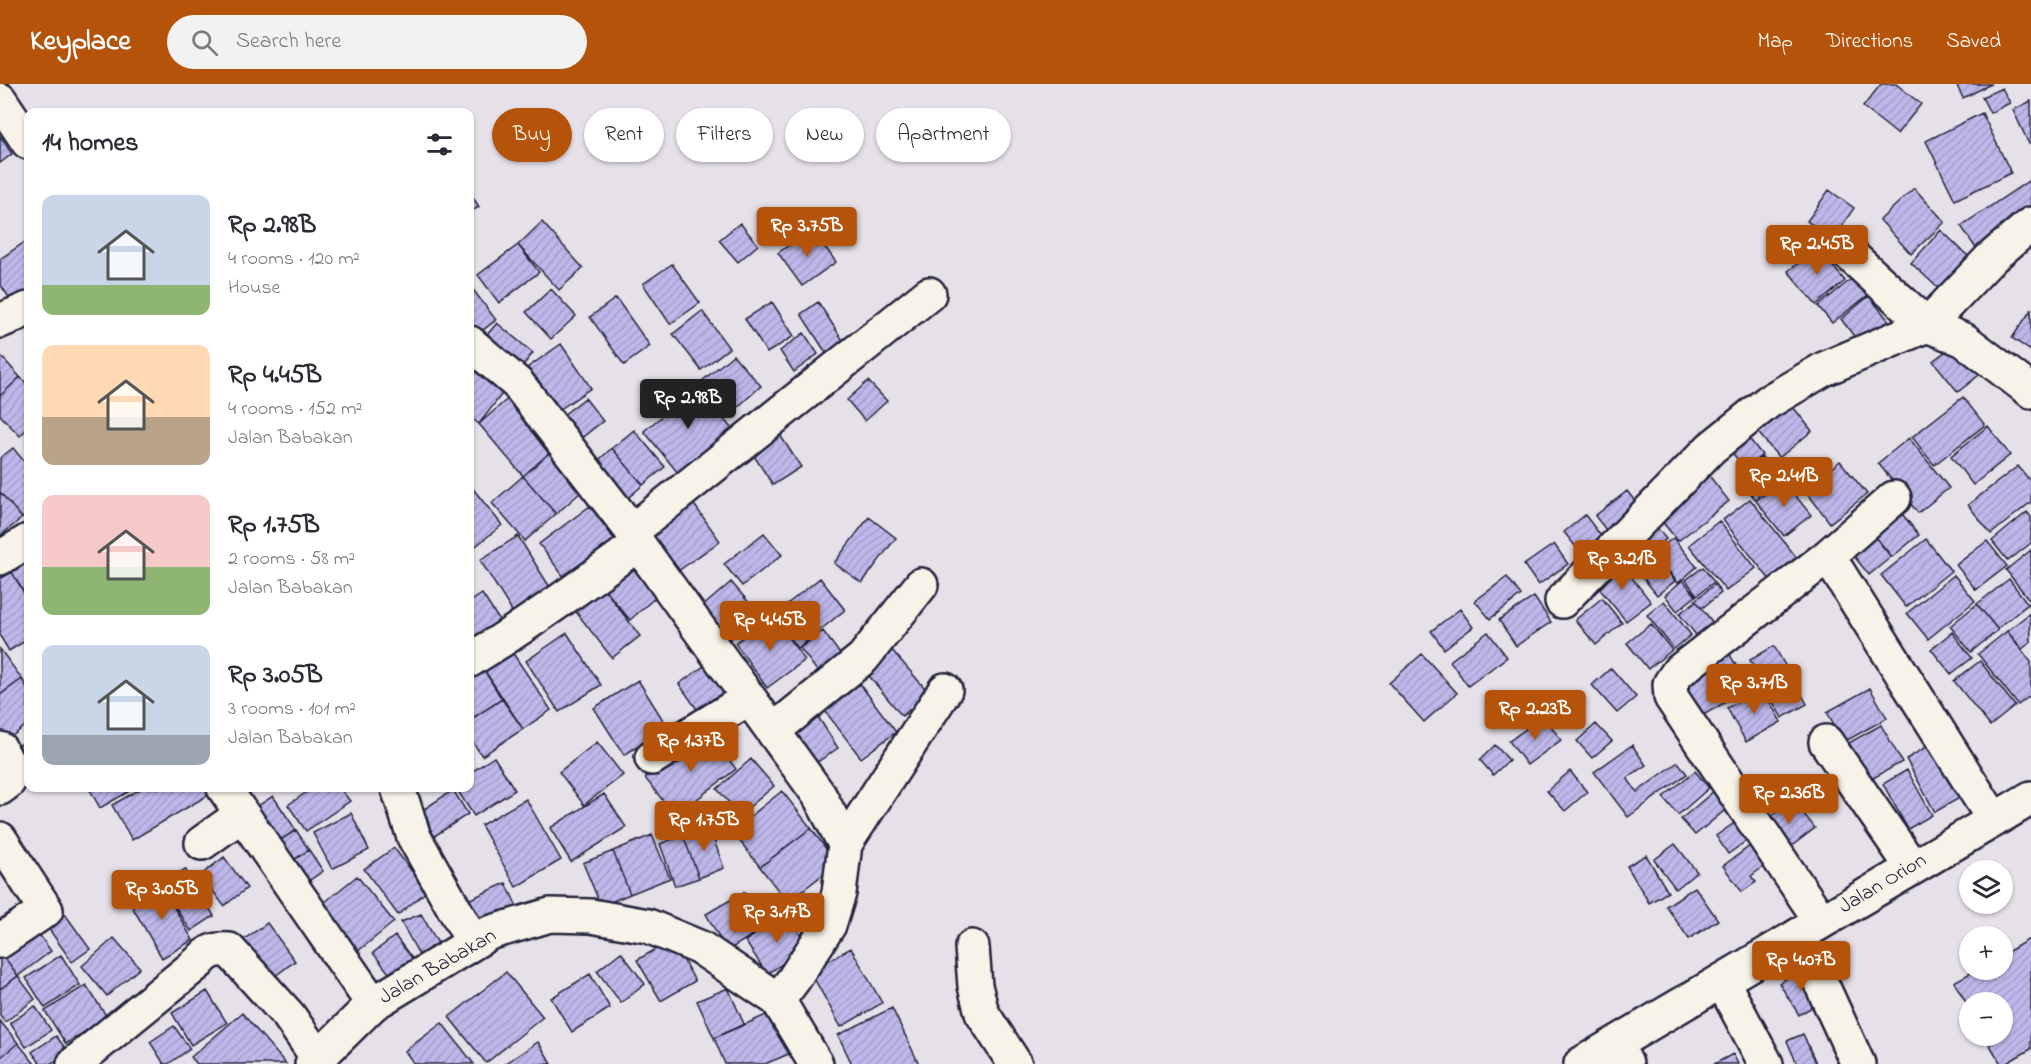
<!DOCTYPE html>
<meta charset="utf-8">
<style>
body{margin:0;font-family:"Indie Flower",sans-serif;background:#f2f2f3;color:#2b2b33;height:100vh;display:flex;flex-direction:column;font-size:22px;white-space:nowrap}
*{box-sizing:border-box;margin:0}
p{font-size:20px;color:#7c7c81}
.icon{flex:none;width:33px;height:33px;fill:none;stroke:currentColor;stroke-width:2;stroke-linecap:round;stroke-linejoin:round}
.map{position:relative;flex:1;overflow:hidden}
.details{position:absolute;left:24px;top:24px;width:450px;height:684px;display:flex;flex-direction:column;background:#fff;border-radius:12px;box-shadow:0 2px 4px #0004}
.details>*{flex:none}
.top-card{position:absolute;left:492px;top:24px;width:570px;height:54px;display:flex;gap:12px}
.fabs{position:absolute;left:1959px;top:776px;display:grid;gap:12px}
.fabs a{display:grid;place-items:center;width:54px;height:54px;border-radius:50%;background:#fff;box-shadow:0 2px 4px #0004;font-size:30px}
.price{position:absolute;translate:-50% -51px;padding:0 14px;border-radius:6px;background:#b45309;color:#fff;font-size:20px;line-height:39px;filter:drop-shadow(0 2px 3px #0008)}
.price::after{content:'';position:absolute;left:50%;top:36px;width:18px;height:14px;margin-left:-9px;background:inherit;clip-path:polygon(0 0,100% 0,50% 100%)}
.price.current{background:#222;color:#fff}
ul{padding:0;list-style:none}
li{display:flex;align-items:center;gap:18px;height:150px;padding:0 18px}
li span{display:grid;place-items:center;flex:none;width:168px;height:120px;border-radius:12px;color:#555}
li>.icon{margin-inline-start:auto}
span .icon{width:72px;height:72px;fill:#fffc;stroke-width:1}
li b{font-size:26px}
h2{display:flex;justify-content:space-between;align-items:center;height:72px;padding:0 18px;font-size:26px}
.tag{padding:0 21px;border-radius:27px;background:#fff;box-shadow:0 2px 4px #0004;font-size:21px;line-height:54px}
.tag.current{background:#b45309;color:#fff}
header{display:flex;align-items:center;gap:36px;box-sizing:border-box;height:84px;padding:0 30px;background:#b45309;color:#fff}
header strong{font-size:28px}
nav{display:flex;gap:33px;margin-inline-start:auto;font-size:21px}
.search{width:420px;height:54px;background:#f2f2f3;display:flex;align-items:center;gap:15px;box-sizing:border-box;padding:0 21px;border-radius:33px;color:#7c7c81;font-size:22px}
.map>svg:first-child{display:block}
.building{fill:url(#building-hatch);stroke:#22223b;stroke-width:1.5}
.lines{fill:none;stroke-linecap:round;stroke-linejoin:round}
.minor-casing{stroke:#22223b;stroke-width:38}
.highway-casing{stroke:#22223b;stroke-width:38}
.minor{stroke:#f7f3e8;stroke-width:33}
.highway{stroke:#f7f3e8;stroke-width:33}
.labels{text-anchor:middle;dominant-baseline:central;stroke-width:4.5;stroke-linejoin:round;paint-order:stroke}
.street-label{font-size:21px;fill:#22223b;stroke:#f7f3e8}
</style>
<header>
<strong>Keyplace</strong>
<div class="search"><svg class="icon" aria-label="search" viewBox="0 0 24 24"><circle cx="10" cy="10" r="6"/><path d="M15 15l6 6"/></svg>Search here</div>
<nav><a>Map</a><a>Directions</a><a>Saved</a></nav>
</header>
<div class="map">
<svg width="2031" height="980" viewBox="0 0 2031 980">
<defs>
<pattern id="building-hatch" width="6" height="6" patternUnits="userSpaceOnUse" patternTransform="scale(1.5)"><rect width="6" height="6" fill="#beb8ea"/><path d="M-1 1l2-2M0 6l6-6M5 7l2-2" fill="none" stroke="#a39eca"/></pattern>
</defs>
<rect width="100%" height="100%" fill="#e6e1e9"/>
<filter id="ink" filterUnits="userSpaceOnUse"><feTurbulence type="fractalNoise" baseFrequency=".0167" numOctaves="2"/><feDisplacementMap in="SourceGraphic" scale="12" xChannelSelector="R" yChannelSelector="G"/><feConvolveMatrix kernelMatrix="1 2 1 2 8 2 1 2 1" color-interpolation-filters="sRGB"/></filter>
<g filter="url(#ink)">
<path class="building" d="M1881 0H1896L1921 20 1897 50 1863 23Z
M1956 0H1991L1963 14Z
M2002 4 2010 19 1990 29 1982 13Z
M2031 17V59L2029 60 2013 26Z
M1982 29 2011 89 1955 116 1926 57Z
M0 52 12 70 0 79Z
M2030 96 2031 134 1979 169 1961 142Z
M1914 104 1945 138 1911 170 1880 136Z
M1829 106 1854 124 1833 155 1807 137Z
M470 108 479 123 470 128Z
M542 138 583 184 559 206 518 161Z
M740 139 758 161 738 178 719 156Z
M812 145 836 178 802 202 778 169Z
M1941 146 1969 173 1939 205 1911 179Z
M28 156V211L14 221 0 200V175Z
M518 161 539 188 499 219 478 191Z
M1818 164 1845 197 1816 221 1788 187Z
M672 180 700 219 670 240 643 200Z
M1854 193 1868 211 1832 239 1818 222Z
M471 203 496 236 470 256V204Z
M551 205 576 232 551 255 526 228Z
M1869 212 1889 237 1860 260 1841 235Z
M616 214 650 262 624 281 590 233Z
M772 218 794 252 767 269 745 235Z
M818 218 846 261 828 272 801 230Z
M2031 226V267L2012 254Z
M702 227 729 264 701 286 673 250Z
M497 239 533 269 516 290 480 259Z
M804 249 818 270 794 288 780 267Z
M1959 257 1983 288 1958 308 1933 277Z
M561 260 591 304 550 332 520 289Z
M0 271 20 293 0 312Z
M733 271 761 302 730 330 702 297Z
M472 280 505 306 479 340 470 333V283Z
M20 293 28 301V344L20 352 0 331V312Z
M868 297 887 317 865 337 847 316Z
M697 303 732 345 678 389 644 347Z
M512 311 556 363 523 392 479 340Z
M1963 313 1985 341 1934 381 1912 353Z
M585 314 603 337 575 359 557 336Z
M1786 314 1812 347 1779 374 1752 341Z
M1988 342 2010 371 1973 401 1951 372Z
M634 346 665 383 643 401 612 364Z
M1744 348 1762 371 1745 385 1727 362Z
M780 351 801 383 773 401 752 369Z
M1909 354 1949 404 1918 429 1878 379Z
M556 363 589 401 556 430 523 392Z
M13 364 28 382V429L22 434 0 408V374Z
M612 364 643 401 622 419 592 382Z
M1762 373 1780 395 1755 415 1737 392Z
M1840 377 1867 410 1830 439 1805 406Z
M2018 382 2031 398V418L1991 450 1968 421Z
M1707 389 1729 417 1678 457 1656 430Z
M523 392 556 430 525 457 492 419Z
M1783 396 1811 431 1784 452 1756 417Z
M470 401 502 441 476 462 470 454Z
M1627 407 1642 426 1610 451 1595 432Z
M0 408 22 434 0 452Z
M688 412 720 457 671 492 640 448Z
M1750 415 1797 474 1770 496 1723 436Z
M1894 420 1919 451 1892 473 1867 442Z
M590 422 617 459 567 497 539 460Z
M2027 428 2031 433V459L2008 477 1992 457Z
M1585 431 1605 457 1584 473 1564 448Z
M869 433 896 454 862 499 834 479Z
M1651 436 1666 455 1652 466 1637 446Z
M1719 437 1756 484 1726 507 1689 461Z
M1868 444 1891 473 1869 491 1846 462Z
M764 449 782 471 742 502 724 480Z
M1636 451 1648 466 1636 475 1624 460Z
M518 452 556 513 518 537 480 476Z
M1673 454 1697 483 1678 499 1654 469Z
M1926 455 1951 487 1906 523 1881 491Z
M1987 457 2007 482 1976 506 1956 481Z
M1554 460 1568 480 1538 501 1524 481Z
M2031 466V518L2006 486Z
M1653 469 1675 497 1657 511 1635 484Z
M1618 476 1651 518 1626 537 1593 497Z
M28 478V516L12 488Z
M630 478 658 511 630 536 602 502Z
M1703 483 1714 498 1697 511 1686 496Z
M12 488 28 516V555L9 567 0 552V495Z
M1954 491 1975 517 1928 555 1907 529Z
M1507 493 1521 511 1490 535 1475 517Z
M820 494 845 526 798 564 772 532Z
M2009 495 2028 520 1997 545 1977 520Z
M1683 496 1696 512 1677 527 1665 511Z
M731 498 759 530 723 561 695 529Z
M1715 500 1721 509 1702 524 1695 516Z
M602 502 640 552 612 574 573 524Z
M482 510 505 545 470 569V518Z
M1534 513 1551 538 1516 562 1499 536Z
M1602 514 1622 539 1596 561 1575 536Z
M1664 517 1691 551 1674 565 1647 531Z
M1696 517 1717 544 1701 557 1679 530Z
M1977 520 1998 546 1971 568 1950 542Z
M1460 525 1473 543 1444 565 1431 547Z
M2030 529 2031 558 2022 565 2007 547Z
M772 532 805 576 767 604 735 559Z
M1651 540 1672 566 1648 585 1627 559Z
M823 547 846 578 823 595 800 564Z
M2007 547 2031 578V611L2018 621 1978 570Z
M1488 548 1507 573 1468 602 1450 577Z
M1952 548 1972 574 1951 590 1931 565Z
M567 549 601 601 559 628 526 577Z
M506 559 551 626 523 645 479 578Z
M1774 562 1807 620 1782 634 1750 576Z
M0 565 22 595 0 611Z
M891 565 929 609 902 632 865 587Z
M1728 567 1749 605 1698 634 1676 596Z
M1422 570 1457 609 1424 638 1389 599Z
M711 577 733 609 701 631 679 600Z
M1980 577 2015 622 1990 642 1954 597Z
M479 578 502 615 470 636V584Z
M1611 584 1636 613 1617 629 1592 601Z
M22 595 28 605V640L7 656 0 647V611Z
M638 596 668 644 624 671 594 624Z
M860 600 896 648 861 674 825 627Z
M1762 604 1781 638 1746 658 1727 624Z
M1870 604 1887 634 1844 658 1827 628Z
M502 615 523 645 482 672 470 654V636Z
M815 628 838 664 810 683 786 648Z
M1544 632 1561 656 1527 681 1509 657Z
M1596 640 1612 657 1592 674 1577 657Z
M1881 641 1902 678 1868 697 1847 660Z
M707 646 736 685 675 732 645 694Z
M28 656V687L16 663Z
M597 658 623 691 584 721 559 688Z
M1933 659 1963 712 1935 728 1906 675Z
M1495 661 1509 676 1493 691 1480 676Z
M1632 661 1646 681 1627 694 1637 708 1678 678 1687 690 1628 733 1594 688Z
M494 673 515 706 474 732 456 704H470V689Z
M751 675 774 702 740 731 717 705Z
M1907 686 1932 731 1908 745 1883 700Z
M1570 687 1587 708 1565 727 1547 707Z
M1695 687 1709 704 1678 731 1663 713Z
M89 704H135L100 724Z
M142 704H205L210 710 132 756 112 721Z
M313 704H340L350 717 306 747 288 721Z
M453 706 468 730 430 755 415 731Z
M1715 706 1729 723 1695 751 1681 735Z
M782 707 811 744 760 783 732 747Z
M604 710 626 743 571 778 550 744Z
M273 712 296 746 267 765 244 731Z
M526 715 561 776 516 803 481 741Z
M1793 716 1815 744 1785 767 1763 738Z
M351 729 369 766 332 785 313 749Z
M1744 732 1756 750 1728 770 1716 752Z
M709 742 724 784 699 794 683 751Z
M811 744 837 780 787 818 760 783Z
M296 746 309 766 280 785 267 765Z
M652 751 670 794 630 810 613 767Z
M683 751 699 794 675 802 660 760Z
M1758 756 1772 776 1751 792 1756 798 1742 808 1723 782Z
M1675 760 1697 788 1676 805 1654 776Z
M394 764 427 807 398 831 364 785Z
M309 766 323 787 294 807 280 785Z
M613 767 630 810 601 822 583 779Z
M1646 771 1668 808 1649 819 1627 782Z
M224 773 247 804 224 822 201 791Z
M185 785 214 832 191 847 161 801Z
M357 792 394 838 352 872 315 826Z
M506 799 520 829 473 844 459 820Z
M161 801 193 856 162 874 130 819Z
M1695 803 1718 836 1689 855 1666 822Z
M744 808 765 843 727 867 706 830Z
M62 826 90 865 72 878 44 838Z
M421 830 442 866 423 878 401 838Z
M787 830 808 863 767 890 745 857Z
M267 839 295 877 267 898 239 859Z
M32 841 51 867 18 892 0 867Z
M395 852 418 882 396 898 373 869Z
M114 854 140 884 107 912 82 882Z
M2031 854V965L2005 980H2001L1984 951H2002V918H1970V925L1954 898 1978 885H2002V871Z
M672 856 695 897 661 917 637 876Z
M851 864 882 919 841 943 810 887Z
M0 867 18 892 0 905Z
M621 868 645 900 621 919 597 887Z
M61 871 80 901 45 924 26 894Z
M1802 885 1822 917 1799 931 1779 899Z
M506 888 543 933 486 979 449 933Z
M590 890 610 924 572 948 551 914Z
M18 892 35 915 5 938 0 931V905Z
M86 901 107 933 66 960 45 927Z
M728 904 744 940 714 954 697 917Z
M207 907 227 939 191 961 172 929Z
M35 922 51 946 26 963 10 939Z
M892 924 919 980H852L838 951Z
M773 928 791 969 765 980H725L714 954Z
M242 929 286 980H197L191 973Z
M0 937 18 959 0 974Z
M442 939 474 980H414L405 967Z
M174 942 190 965 168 980H164L150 958Z
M1803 950 1816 979 1814 980H1797L1787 957Z
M56 952 69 969 50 980H41L32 968Z
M538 958 552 980H505Z
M18 959 35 980H0V974Z
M1733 970 1738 980H1714Z"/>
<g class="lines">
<defs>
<path id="minor" d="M0 16 28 58
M1846 167 1927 241 1964 256 2031 307
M0 237 28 225
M470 259 518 300 632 447 638 460 819 711 845 760 839 809 829 841 794 895 778 916
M632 447 929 210
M1828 472 1994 736
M0 474 28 457
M1562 517 1711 364 1768 318 1824 285 1927 241 1991 174 2031 140
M470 576C528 541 583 501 638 460
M773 647 863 574 921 501
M1826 658 1912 783
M0 665 13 689 8 698 0 704
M652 674 749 614
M224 704 373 920
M398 704 414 753 473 858
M0 755 46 826 0 857
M202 759 241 731
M845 760 945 606
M1821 837 1671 613 1670 600 1678 588 1828 472 1894 414
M1799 851 1858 980
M972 863 975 902 982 929 1015 980
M1722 897 1766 980
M1616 960 1626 980
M74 980 199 878C208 867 215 865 229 866L289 932 322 980
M312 980 373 920 489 849 550 831 591 832 648 842 701 864 778 916 816 980"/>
<path id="highway" d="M1581 980 2031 714"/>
</defs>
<use href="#minor" class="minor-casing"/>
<use href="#highway" class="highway-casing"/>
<use href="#minor" class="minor"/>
<use href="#highway" class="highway"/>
</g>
</g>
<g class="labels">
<g class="street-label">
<text transform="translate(1883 800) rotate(-31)">Jalan Orion</text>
<text transform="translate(438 883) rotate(-30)">Jalan Babakan</text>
</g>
</g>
</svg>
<div class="fabs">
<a><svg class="icon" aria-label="layers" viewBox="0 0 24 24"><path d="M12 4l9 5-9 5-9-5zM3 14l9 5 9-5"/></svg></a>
<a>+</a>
<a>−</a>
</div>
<b class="price" style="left:807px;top:174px">Rp 3.75B</b>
<b class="price" style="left:1817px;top:192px">Rp 2.45B</b>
<b class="price current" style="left:688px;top:346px">Rp 2.98B</b>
<b class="price" style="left:1784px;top:424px">Rp 2.41B</b>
<b class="price" style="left:1622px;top:507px">Rp 3.21B</b>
<b class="price" style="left:770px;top:568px">Rp 4.45B</b>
<b class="price" style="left:1754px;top:631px">Rp 3.71B</b>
<b class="price" style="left:1535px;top:657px">Rp 2.23B</b>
<b class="price" style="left:691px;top:689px">Rp 1.37B</b>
<b class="price" style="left:1789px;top:741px">Rp 2.36B</b>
<b class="price" style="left:704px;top:768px">Rp 1.75B</b>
<b class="price" style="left:162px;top:837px">Rp 3.05B</b>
<b class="price" style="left:777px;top:860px">Rp 3.17B</b>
<b class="price" style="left:1801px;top:908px">Rp 4.07B</b>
<div class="top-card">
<a class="tag current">Buy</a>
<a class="tag">Rent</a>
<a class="tag">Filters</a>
<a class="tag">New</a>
<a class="tag">Apartment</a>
</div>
<section class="details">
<h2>14 homes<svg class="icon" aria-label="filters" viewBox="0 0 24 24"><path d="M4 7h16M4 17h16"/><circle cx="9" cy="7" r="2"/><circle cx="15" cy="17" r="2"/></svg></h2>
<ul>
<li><span style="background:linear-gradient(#c9d6e8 75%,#8fb573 0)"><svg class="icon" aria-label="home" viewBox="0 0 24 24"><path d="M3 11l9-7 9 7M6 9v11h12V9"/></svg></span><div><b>Rp 2.98B</b><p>4 rooms · 120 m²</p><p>House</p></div></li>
<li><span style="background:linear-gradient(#ffd9b3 60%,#b9a48a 0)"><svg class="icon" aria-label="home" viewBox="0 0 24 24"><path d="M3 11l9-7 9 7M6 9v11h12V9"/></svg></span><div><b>Rp 4.45B</b><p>4 rooms · 152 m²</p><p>Jalan Babakan</p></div></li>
<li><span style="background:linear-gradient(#f6c9c9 60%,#8fb573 0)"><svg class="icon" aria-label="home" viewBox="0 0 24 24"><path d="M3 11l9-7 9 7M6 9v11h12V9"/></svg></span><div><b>Rp 1.75B</b><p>2 rooms · 58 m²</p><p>Jalan Babakan</p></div></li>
<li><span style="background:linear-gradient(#c9d6e8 75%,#9aa5b1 0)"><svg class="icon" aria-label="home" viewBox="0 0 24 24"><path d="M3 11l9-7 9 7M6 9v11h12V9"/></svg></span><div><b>Rp 3.05B</b><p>3 rooms · 101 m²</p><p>Jalan Babakan</p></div></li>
</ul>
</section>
</div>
